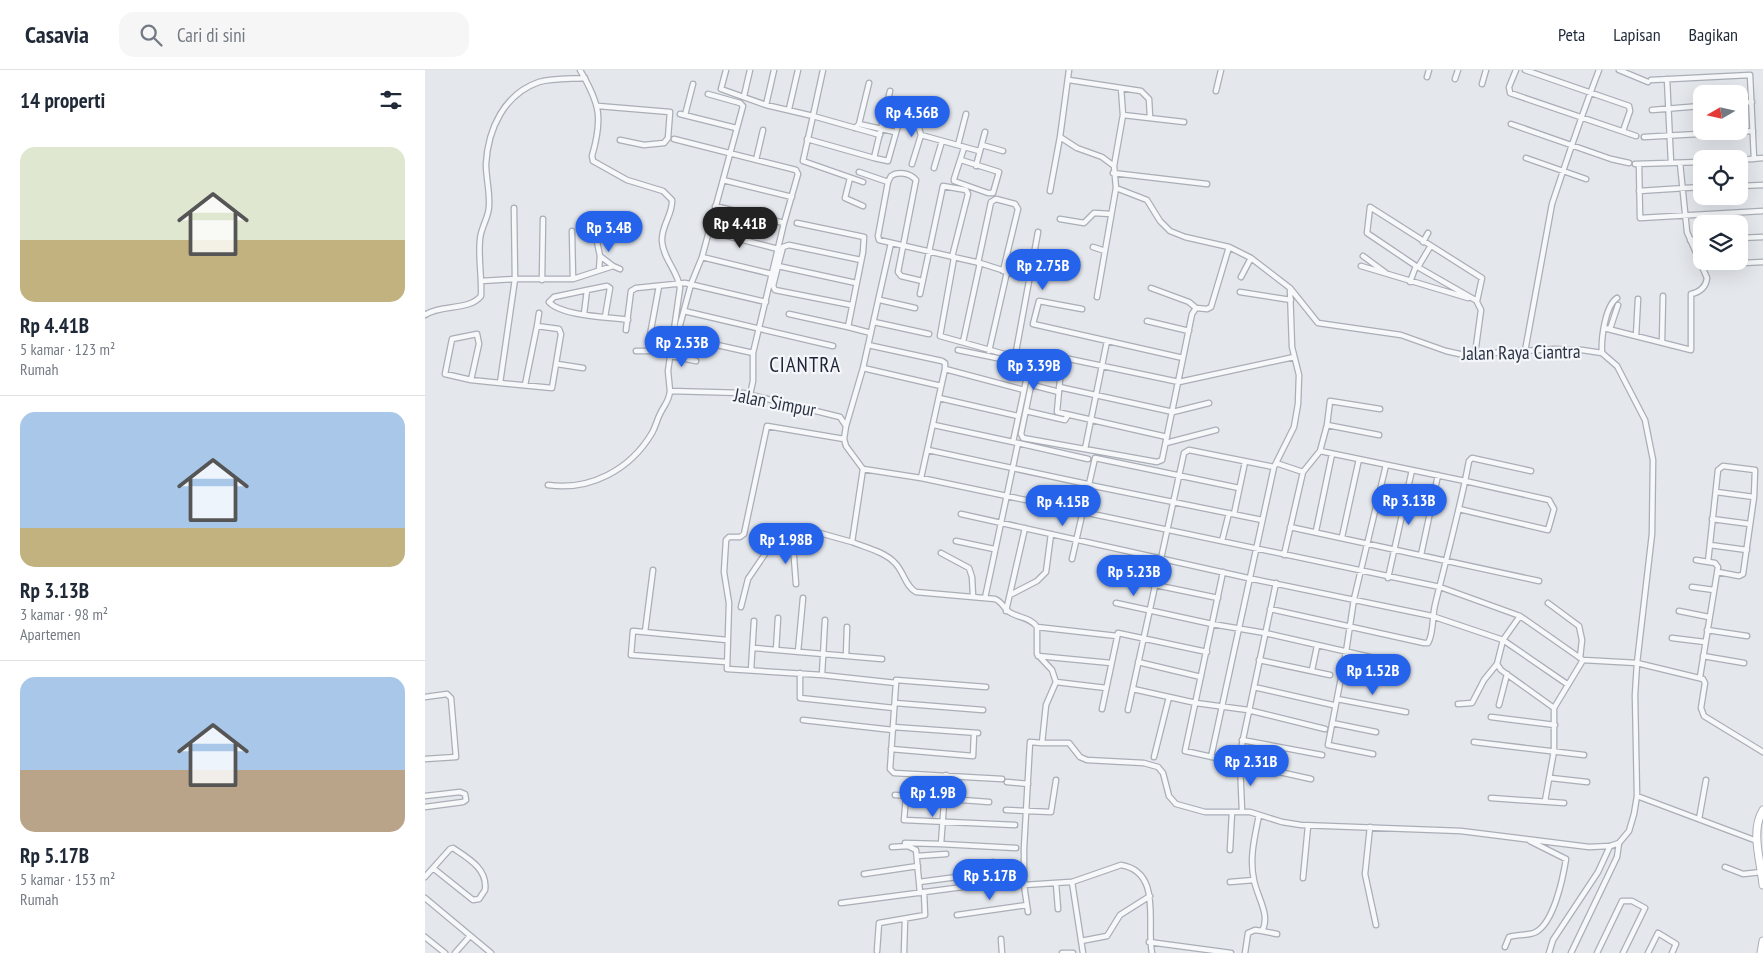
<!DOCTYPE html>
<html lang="id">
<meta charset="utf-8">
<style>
body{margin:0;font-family:"PT Sans Narrow",sans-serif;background:#f6f6f7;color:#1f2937;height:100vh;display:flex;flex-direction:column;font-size:19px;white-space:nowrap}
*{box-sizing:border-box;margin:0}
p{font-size:16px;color:#747a83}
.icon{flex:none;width:28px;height:28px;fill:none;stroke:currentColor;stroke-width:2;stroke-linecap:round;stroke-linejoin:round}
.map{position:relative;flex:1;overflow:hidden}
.panel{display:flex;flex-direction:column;background:#fff;width:425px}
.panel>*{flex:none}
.needle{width:32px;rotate:261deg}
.tools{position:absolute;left:1268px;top:15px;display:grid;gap:10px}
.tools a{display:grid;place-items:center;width:55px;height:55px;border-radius:10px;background:#fff;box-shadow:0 5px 20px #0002;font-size:25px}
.price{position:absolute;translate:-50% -42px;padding:0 11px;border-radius:18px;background:#2563eb;color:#fff;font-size:16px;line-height:32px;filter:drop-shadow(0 1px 2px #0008)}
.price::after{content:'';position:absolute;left:50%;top:30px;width:15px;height:11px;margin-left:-8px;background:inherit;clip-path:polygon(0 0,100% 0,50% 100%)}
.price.current{background:#222;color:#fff}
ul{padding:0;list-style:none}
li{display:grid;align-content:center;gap:10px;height:265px;padding:0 20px}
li+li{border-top:1px solid #e0e1e3}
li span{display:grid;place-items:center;height:155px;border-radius:15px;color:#555}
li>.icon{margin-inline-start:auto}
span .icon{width:90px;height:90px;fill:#fffc;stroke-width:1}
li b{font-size:21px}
h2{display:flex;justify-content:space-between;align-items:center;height:60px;padding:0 20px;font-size:21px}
header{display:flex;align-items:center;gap:30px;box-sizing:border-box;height:70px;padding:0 25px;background:#fff;border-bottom:1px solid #e0e1e3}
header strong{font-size:24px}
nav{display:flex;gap:28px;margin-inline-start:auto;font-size:18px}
.search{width:350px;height:45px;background:#f6f6f7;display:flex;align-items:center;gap:12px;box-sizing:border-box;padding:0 18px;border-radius:15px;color:#747a83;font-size:19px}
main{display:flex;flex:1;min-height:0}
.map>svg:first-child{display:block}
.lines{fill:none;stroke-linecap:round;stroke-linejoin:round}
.street-casing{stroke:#a9aeb7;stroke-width:7}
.secondary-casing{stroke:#a9aeb7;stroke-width:9}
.street{stroke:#f7f8fa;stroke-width:4.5}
.secondary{stroke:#fff;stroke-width:7}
.labels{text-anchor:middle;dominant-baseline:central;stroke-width:4.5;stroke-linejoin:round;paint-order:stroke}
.street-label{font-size:19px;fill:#2b3445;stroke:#f4f6f9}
.quarter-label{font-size:21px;letter-spacing:1px;fill:#1d2536;stroke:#f4f6f9}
</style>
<header>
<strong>Casavia</strong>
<div class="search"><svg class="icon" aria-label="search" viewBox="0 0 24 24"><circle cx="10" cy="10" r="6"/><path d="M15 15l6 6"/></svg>Cari di sini</div>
<nav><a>Peta</a><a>Lapisan</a><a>Bagikan</a></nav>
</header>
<main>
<section class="panel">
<h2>14 properti<svg class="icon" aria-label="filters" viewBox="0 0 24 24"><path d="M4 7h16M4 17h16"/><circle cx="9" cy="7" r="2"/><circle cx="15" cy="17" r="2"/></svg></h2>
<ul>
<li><span style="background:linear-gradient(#dfe7d0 60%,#c2b280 0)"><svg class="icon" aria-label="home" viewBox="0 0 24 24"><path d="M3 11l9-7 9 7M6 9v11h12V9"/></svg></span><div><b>Rp 4.41B</b><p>5 kamar · 123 m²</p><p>Rumah</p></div></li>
<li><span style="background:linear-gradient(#a9c7e8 75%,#c2b280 0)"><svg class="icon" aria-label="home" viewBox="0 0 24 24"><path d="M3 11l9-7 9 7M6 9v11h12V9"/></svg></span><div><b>Rp 3.13B</b><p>3 kamar · 98 m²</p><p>Apartemen</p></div></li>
<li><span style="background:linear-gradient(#a9c7e8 60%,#b9a48a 0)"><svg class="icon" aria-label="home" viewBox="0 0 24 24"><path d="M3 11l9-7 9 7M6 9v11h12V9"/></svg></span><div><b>Rp 5.17B</b><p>5 kamar · 153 m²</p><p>Rumah</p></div></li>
</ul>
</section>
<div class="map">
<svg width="1338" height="883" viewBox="0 0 1338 883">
<rect width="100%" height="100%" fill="#e4e7ec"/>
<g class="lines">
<defs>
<path id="street" d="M155 0C175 34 178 48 167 86L168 91 202 110 238 121 247 130C248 144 236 156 237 171 238 189 253 201 255 218L243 301 245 321 318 323 415 347 421 356 419 369 421 376 438 399
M301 0 296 19 341 35 388 46 378 91 438 112
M398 0 388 46 455 65
M644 0 635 67 652 78 677 87 689 96 691 118 722 130 735 151 745 161 760 167 804 177 826 188 865 218 893 253 976 265 1021 281 1039 285 1129 279 1157 280 1177 283 1192 296 1220 350 1228 390 1227 464 1212 593 1278 609 1280 613 1276 638 1279 646 1338 682
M1091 0 1084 17 1085 23 1211 66
M1100 0 1204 36 1205 41 1198 61
M1194 0 1223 12
M1002 7 1004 0
M1030 9 1033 0
M1242 9 1246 93
M644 10 716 21 724 29 725 47
M1226 10 1325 5 1329 89
M1057 14 1061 0
M696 18 698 45
M791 21 796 0
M319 26 325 0
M1314 33 1327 32
M341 35 349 0
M173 36 245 42 243 68 239 73 219 75 195 70
M364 39 373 0
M1227 40 1276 36
M255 44 311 58
M260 45 268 14
M434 54 444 13
M1086 54 1186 89 1204 93
M430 58 434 54 470 62
M1219 67 1328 61
M249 69 371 100 373 104 359 153 328 283 252 266 266 214 277 187 347 204
M382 69 449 88 465 21
M533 75 541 44
M557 75 578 81
M449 88 463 91 474 52 494 58 496 65 554 81
M1101 88 1161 109
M331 90 338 60
M536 90 574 102 568 123H563L529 111V109L539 78
M1314 90 1338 88
M487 94 496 65
M1210 94 1276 92
M1214 94 1215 148 1338 141
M551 96 560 62
M689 96 698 45 759 52
M509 98 517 71
M434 102 463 112
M688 103 782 114
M425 108 420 128 438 136
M298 110 367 127
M1314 116 1338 115
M625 121 635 67
M1214 121 1276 117
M290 136 359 153
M945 137 1057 208 1052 231 991 196 942 163Z
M89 138 90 209H148L188 196 195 199
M635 149 659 153 669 143 686 144
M372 153 439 167 438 182 423 257 446 263
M147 161 148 209
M283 161 353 179
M171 167 175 186 174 200
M1314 168 1338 167
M1265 170 1276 169
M998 172 1003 163
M668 177 680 181 691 118
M175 186 188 196
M938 186 961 203
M277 187 318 36 315 33 283 24
M529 188 515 266 590 287 630 295
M553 193 566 132 571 129 590 134 593 139 578 201
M1276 195 1338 192
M353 196 348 216 350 220 426 235
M936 196 1043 228
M993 197 1005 177
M816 207 826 188
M117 210 118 149
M497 211 476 206 473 202 491 110C485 103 473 101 466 106L463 112 453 166 454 170C463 172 471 174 480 176L555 193 605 209
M985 212 991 196
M431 213 353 196 358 177 364 175 436 190
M726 218 764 232 771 238
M162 220 129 227 124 232C136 246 184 247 203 250
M815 222 866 230
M495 224 518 116 541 120 543 124 527 187
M672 227 680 181
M455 230 490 238
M259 241 408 276
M159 244 162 220 182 216 185 218 180 247
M364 244 423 257
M0 245C16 234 44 241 56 226 57 207 53 188 55 169 56 157 64 147 64 136 65 122 61 108 61 94 63 59 79 24 114 12 128 8 145 9 160 8
M722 251 764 261
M449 252 504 264
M112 256 114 243
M1179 258 1266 280V224C1275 222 1281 217 1282 208L1262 162 1255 93
M1185 259 1193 235
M201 260 206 221 211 218 260 213 341 232
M225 265 234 216
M1211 266 1213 229
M538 272 555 193
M1237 272 1238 226
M443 275 517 291 520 293V299
M533 280 601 294 604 297 588 372 663 389
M211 281H246
M564 281 582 202
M1100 281 1127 134C1142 89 1157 44 1174 0
M1177 283C1176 269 1180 236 1192 228
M1050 284 1056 240 1051 230
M246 286 271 291
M630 286 754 312 869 287
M590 287 613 162
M637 288 632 342 742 367
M758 288 767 244 771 238 782 239 786 237 804 177
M611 291 596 364 598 368 732 392 737 390 758 288 608 254 614 231 657 239
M132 294 158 298
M438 298 516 316
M46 310 20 304 27 269 52 264 54 274 46 310 75 313 90 209 56 211
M75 313 127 318 136 264 134 259 112 256 100 315
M607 315 634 322
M634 317 748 342 784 333
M325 325 328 311V283
M514 328 593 346
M601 341 640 350 643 345
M509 355 588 372
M902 355 954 365
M421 356 438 298 466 173
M419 369 342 356 319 464 315 467H304L301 470 299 502 304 533 302 599 397 605 471 613 465 699 469 703 577 709
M741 373 791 360
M660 379 682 271
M503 380 662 414
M851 393 878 402
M438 399 496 408 1015 517 1095 546 1158 590 1212 593 1210 625 1212 726 1209 744 1204 761 1194 773 1185 776 1164 777 1036 761 876 755 857 752 825 742H780L751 734 744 726 738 703 733 697 719 693 662 690 655 687 644 673H617L621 635 631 612
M438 399 427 472C442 478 460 482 470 493 479 502 480 516 491 522L570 529C578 532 579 540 586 543 595 548 606 548 612 557L692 566
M496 408 520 299 599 320
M123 415C165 421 205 400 227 363 231 356 232 349 236 342 240 334 244 331 245 321
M664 415 837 450
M1291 422 1329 427
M1034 439 1123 460 1129 439 1124 430 1040 411 1044 391 1047 388 1106 401
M536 444 823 508 1007 546 1078 570 1142 614
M809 444 820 392
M1287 449 1325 454
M865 457 1114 511
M891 461 907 384
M917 467 934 389
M531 471 569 479
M797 471 804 443
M368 475 371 514
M1285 475 1322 480
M516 483 544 498 547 507 548 526
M859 485 878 402 895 381 902 355 905 331 955 339
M996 485 1013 405
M647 489 670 388 814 418
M1271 490 1290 493 1293 497 1275 607
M1283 492 1293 400 1298 396 1330 400 1329 427 1318 504 1314 506 1293 502
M798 502 760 681 886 709
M682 505 793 528
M963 508 987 400
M1267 517 1289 520
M585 525 612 511 621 502 626 464
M560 528 593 373
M691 533 787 554 840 563 980 595
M1123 533 1154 556 1157 570 1155 588
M316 537 323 509 342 481 368 475 383 464 391 462 427 472
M845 539 999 573H1003C1009 563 1007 547 1010 535 1020 494 1031 453 1040 411L895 381
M581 541 600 458
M1254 541 1284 547
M1095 546 1078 570 1072 594 1076 600 1129 638V681L1120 731
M612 557V584L627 600 631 612 681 618
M1282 560 1322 566
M220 562 228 500
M1247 568 1280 572
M329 578 457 589
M351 580 353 548
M373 582 378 528
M421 586 422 557
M613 586 686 593
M1278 586 1319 593
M834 590 905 605
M301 592 206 585 208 561 302 570
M713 592 776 607
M326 600 329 551
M887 600 892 576
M375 603V628L469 638
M397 605 400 550
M471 613V610L561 617
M829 617 908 635
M708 619 771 633 823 640 900 659
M0 627 22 624 26 628 31 687 0 689
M912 629 981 642
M470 633 558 640
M1033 634 1047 633 1059 610 1072 594
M1074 635 1082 604
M1129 638 1158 590
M677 639 693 563 782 582
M703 640 759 383 764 380 849 397
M1066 647 1130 655
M378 650 468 660
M907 653 951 662
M468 657 553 663
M817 670 897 685
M1049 672 1159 685
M617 673 605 672 599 778V815L645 812
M466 679 548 686 549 663
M948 684 903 675 921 582 929 529 961 395
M729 687 744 627
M786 687 849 397 869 357 873 334 874 305 867 277 865 219
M813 693 851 513
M815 693 817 741
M1126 708 1162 712
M582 712 603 714
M470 725 564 732
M0 726 35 722 40 724 41 730 38 732 0 737
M1212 726 1332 771
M481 727 479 750 590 755
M1066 728 1139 733
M581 740 626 742 631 710
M1274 749 1281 710
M945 757 940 804 951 855
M480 773 516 774 521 705
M516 774 591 778
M467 777 483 776 491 780 495 823
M805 780 807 742
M492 786 521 784
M568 792 571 813
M1300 797 1318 804 1337 802
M439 804 493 796
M0 807 25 779 28 778C43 788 63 799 60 820L54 829 48 830 8 798
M878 808 883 756
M494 812 570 802
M805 812 829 810
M631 813 633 839
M599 815 603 842
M0 828 66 883
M416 833 598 809
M532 845 602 835
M837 861 852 864
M0 867 20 883
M576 869 577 883
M656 871 682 866 695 845 725 826
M724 872 806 883
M1080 877 1084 867C1092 864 1104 866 1111 862 1129 852 1138 808 1141 789L1105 771
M452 881 454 853 500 845 499 822
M30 883 45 866
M479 883 480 849
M637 883H648
M658 883 647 812 696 795C738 802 721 855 727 883
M820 883 823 863 830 860 837 861C846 845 832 827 829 810 824 788 830 766 834 745
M1124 883 1128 870 1173 802 1185 776
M1146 883 1192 787 1194 773
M1172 883 1197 831H1207L1220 838 1198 883
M1223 883 1233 863 1251 874 1247 883"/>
<path id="secondary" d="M1338 740C1325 761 1336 791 1338 815
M1336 883 1338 871"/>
</defs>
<use href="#street" class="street-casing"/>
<use href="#secondary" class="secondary-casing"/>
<use href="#street" class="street"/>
<use href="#secondary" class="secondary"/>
</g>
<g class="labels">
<g class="street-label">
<text transform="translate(1096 282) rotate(-1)">Jalan Raya Ciantra</text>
<text transform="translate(350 332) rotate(11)">Jalan Simpur</text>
</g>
<g class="quarter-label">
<text x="380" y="294">CIANTRA</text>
</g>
</g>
</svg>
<div class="tools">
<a><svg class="needle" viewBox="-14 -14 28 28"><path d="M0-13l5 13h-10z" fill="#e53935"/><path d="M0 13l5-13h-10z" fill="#747a83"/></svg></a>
<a><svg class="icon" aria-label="locate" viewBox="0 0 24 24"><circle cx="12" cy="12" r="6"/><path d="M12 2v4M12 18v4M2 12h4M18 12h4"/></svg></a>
<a><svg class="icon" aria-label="layers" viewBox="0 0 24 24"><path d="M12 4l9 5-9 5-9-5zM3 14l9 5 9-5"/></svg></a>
</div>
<b class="price" style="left:487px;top:68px">Rp 4.56B</b>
<b class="price current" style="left:315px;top:179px">Rp 4.41B</b>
<b class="price" style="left:184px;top:183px">Rp 3.4B</b>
<b class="price" style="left:618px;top:221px">Rp 2.75B</b>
<b class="price" style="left:257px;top:298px">Rp 2.53B</b>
<b class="price" style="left:609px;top:321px">Rp 3.39B</b>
<b class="price" style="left:984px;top:456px">Rp 3.13B</b>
<b class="price" style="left:638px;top:457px">Rp 4.15B</b>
<b class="price" style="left:361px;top:495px">Rp 1.98B</b>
<b class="price" style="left:709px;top:527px">Rp 5.23B</b>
<b class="price" style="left:948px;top:626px">Rp 1.52B</b>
<b class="price" style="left:826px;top:717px">Rp 2.31B</b>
<b class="price" style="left:508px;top:748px">Rp 1.9B</b>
<b class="price" style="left:565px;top:831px">Rp 5.17B</b>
</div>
</main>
